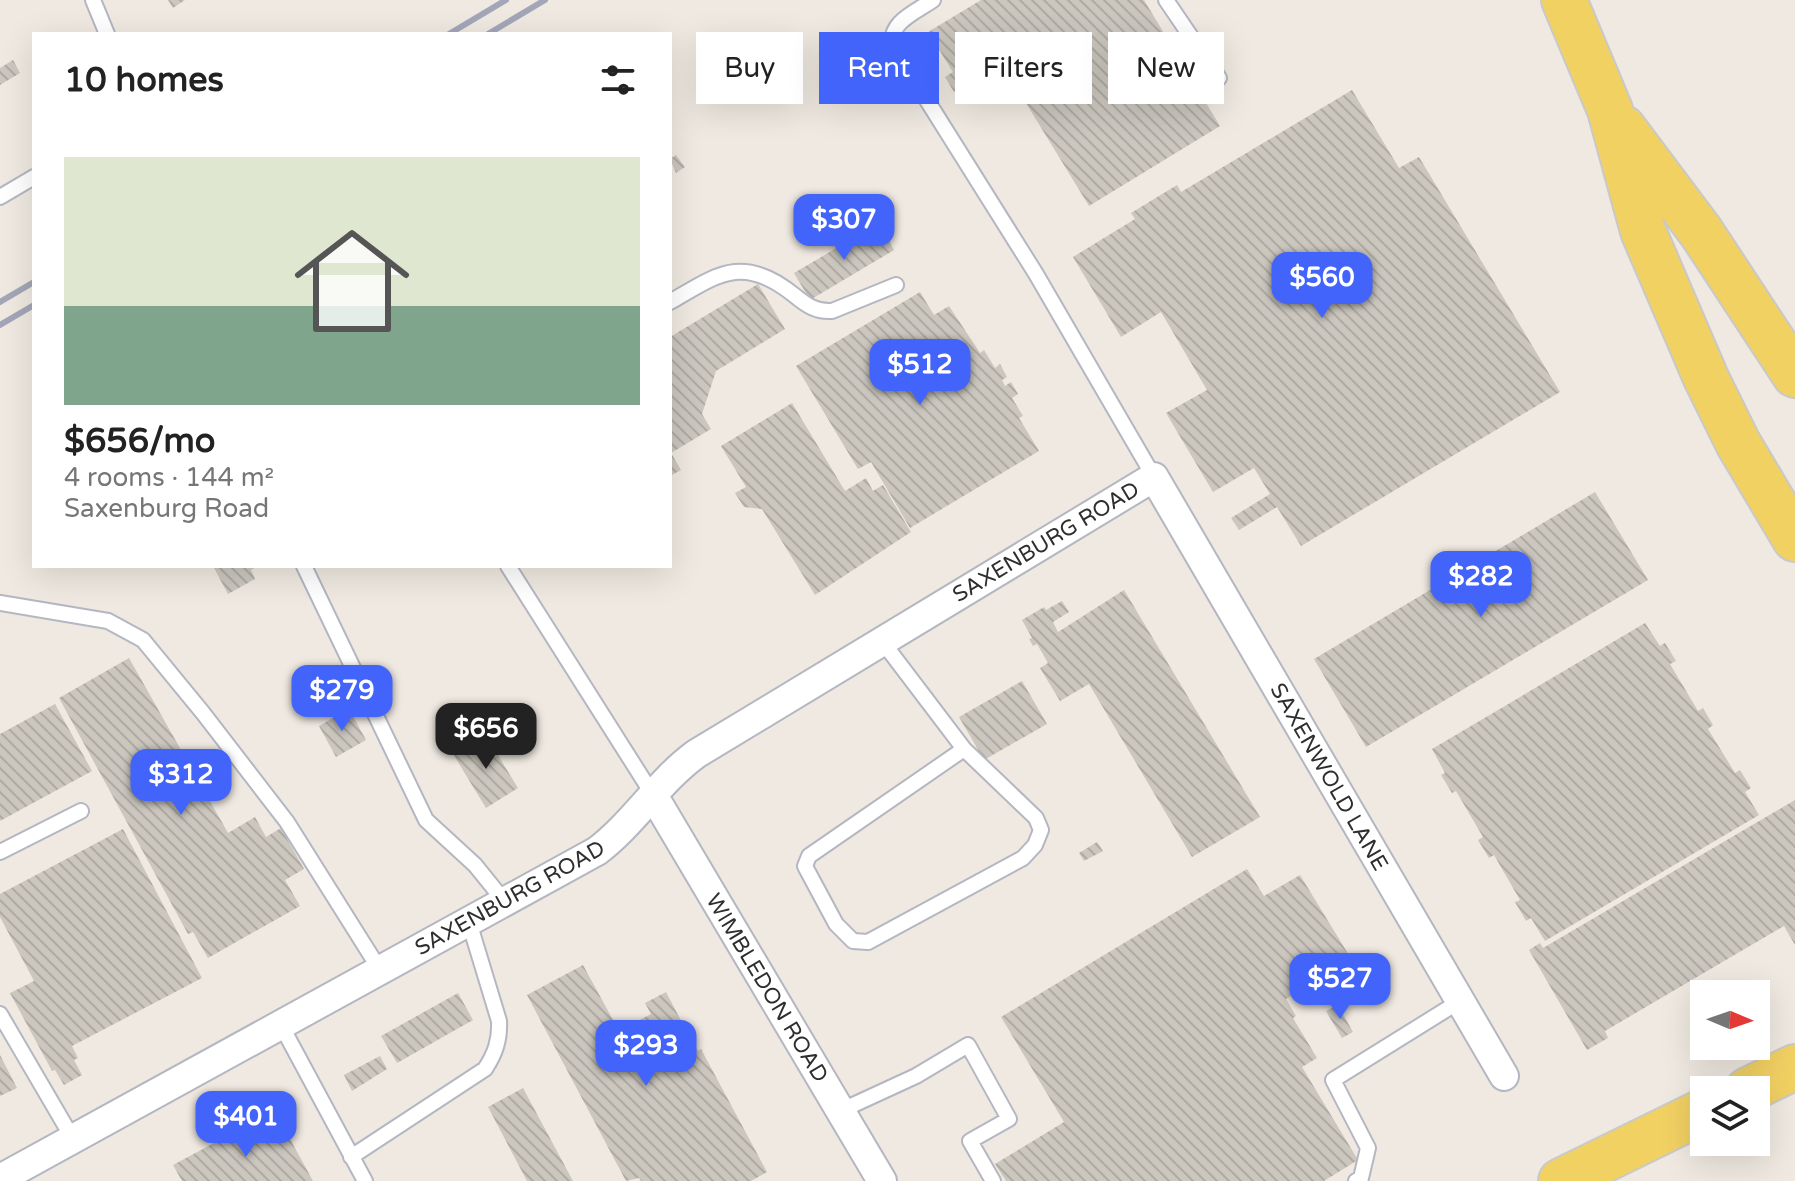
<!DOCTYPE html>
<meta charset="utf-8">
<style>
body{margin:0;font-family:"Varela Round",sans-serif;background:#f6f6f6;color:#222;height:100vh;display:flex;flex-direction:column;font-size:30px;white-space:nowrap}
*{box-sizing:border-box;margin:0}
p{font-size:26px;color:#767676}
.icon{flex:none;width:44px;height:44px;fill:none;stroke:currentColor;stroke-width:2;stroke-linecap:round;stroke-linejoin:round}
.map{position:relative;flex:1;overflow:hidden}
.sheet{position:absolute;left:32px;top:32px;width:640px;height:536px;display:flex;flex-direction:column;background:#fff;border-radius:0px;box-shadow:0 8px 32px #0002}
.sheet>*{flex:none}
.hud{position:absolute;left:696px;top:32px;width:760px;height:72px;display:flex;gap:16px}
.needle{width:52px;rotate:92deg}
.tools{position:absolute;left:1690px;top:980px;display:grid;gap:16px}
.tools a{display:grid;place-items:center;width:80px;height:80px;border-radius:0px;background:#fff;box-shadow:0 8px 32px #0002;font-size:40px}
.price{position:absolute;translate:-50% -68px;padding:0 18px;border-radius:16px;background:#4264fb;color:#fff;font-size:26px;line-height:52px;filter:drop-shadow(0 2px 4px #0008)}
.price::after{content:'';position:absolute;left:50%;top:48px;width:24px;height:18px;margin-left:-12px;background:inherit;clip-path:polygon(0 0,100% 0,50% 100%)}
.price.current{background:#222;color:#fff}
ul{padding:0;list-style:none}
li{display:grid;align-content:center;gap:16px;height:424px;padding:0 32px}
li span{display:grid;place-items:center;height:248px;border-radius:0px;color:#555}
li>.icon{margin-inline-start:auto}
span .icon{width:144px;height:144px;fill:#fffc;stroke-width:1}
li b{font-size:34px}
h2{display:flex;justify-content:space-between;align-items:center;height:96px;padding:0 32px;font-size:34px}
.tag{padding:0 28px;border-radius:0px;background:#fff;box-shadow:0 8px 32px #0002;font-size:28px;line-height:72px}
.tag.current{background:#4264fb;color:#fff}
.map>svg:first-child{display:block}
.building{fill:url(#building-back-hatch)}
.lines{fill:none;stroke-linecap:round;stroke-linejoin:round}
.service-casing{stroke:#b4b7c1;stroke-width:18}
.minor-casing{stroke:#b4b7c1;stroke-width:32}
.primary-casing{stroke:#c9c9c9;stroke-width:48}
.service{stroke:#fff;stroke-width:14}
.minor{stroke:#fff;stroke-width:28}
.primary{stroke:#f2d163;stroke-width:44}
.rail{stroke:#a3a6b8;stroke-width:6}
.labels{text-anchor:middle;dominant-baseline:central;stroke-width:6;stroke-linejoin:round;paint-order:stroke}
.street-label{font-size:22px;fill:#2e2e2e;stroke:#fff}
</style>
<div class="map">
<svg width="1795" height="1181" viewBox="0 0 1795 1181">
<defs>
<pattern id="building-back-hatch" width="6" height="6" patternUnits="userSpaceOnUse" patternTransform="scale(2)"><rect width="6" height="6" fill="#cbc7bf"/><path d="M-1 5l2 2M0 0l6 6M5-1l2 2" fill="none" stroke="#afaba4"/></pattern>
</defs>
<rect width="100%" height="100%" fill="#efe9e1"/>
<path class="building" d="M168 0H185L173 8Z
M981 0H1144L1220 126 1089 206 1010 77 971 101 962 87 954 92 945 77 953 72 928 32Z
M13 60 20 73 0 85V68Z
M1352 90 1399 168 1419 157 1560 392 1301 546 1277 507 1239 530 1231 518 1270 494 1254 468 1213 492 1166 413 1207 390 1161 312 1121 337 1073 257 1135 219 1131 213 1177 185 1181 192Z
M676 155 685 167 676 173 670 159Z
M879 223 894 250 810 300 794 273Z
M758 284 785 329 716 371 702 414 711 429 671 453 681 470 670 476V337Z
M920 292 934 315 949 306 980 353 984 350 995 368 1000 364 1007 377 1002 380 1005 386 1011 382 1018 394 1012 398 1023 416 1019 418 1039 451 910 528 871 462 858 469 796 366Z
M792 403 845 491 866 478 873 491 883 485 911 532 815 595 762 509 744 507 735 493 746 487 721 446Z
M1595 492 1648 580 1366 747 1314 659Z
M213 566H258L251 570 255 579 228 594Z
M1124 590 1260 817 1192 857 1089 684 1060 701 1040 668 1048 663 1037 644 1033 646 1029 639 1032 638 1022 620 1044 607 1046 610 1062 601 1069 612 1053 622 1058 632Z
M1645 623 1660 646 1665 643 1676 661 1670 664 1698 711 1703 708 1713 725 1708 729 1735 773 1740 770 1751 788 1745 792 1759 815 1545 941 1531 918 1526 921 1515 902 1520 900 1494 855 1489 858 1478 840 1483 837 1456 791 1452 793 1441 775 1445 773 1432 749Z
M129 658 228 833 255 817 266 837 281 828 304 869 285 880 300 906 208 958 193 932 188 934 59 698Z
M1022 681 1047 724 984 760 959 717Z
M55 704 92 771 0 821V734Z
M349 709 366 740 336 757 319 726Z
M485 734 518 788 486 808 453 754Z
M1795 800V945L1784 926 1605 1031 1608 1038 1587 1050 1529 950 1540 943 1543 948Z
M123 829 202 978 72 1046 78 1058 74 1060 82 1075 64 1085 55 1070 52 1071 10 993 34 981 0 917V894Z
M1097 842 1103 851 1084 861 1079 853Z
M1247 869 1264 896 1300 875 1361 975 1324 997 1315 981 1286 999 1296 1016 1293 1018 1317 1058 1302 1067 1358 1160 1324 1181H1006L995 1164 1064 1122 1001 1017Z
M583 965 619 1031 651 1014 645 1003 666 992 686 1030 677 1035 682 1045 678 1047 684 1058 687 1056 684 1051 695 1045 698 1051 701 1049 767 1172 751 1181H641L639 1178 626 1181 527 995Z
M458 993 473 1020 397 1063 381 1036Z
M1338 1005 1353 1032 1342 1038 1326 1011Z
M0 1055 17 1088 0 1096Z
M380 1056 387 1069 352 1091 344 1075Z
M523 1088 573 1181H527L488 1107Z
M255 1121 264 1137 283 1126 313 1181H182L173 1165Z"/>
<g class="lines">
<defs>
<path id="service" d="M93 0 107 34
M933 0C916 12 888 22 893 46L1036 274 1154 477
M1166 0 1219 78
M0 197 34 177
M670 302C718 274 743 254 794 295 806 305 816 312 832 311L896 285
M304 566 426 820 475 865 505 902
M508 566 653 795
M0 603 108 621 143 640 203 713 287 822 380 970
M882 641 964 749 1036 818 1041 830 1035 845 1023 858 868 942 853 941 836 924 807 870 805 866 809 856 964 749
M0 852 81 811
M0 1014 73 1139
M281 1025 365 1181
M840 1111 916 1076 968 1045 1009 1119 970 1141 993 1181
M351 1157 485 1069C495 1054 500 1040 499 1021L469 922
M1356 1181 1361 1178 1368 1148 1333 1080 1460 1001"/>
<path id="minor" d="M653 795 882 1181
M0 1179 597 851C634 823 658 782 696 754L1154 477 1504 1076"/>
<path id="primary" d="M1564 0 1610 110 1643 231 1706 378 1738 443 1795 539
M1623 128 1701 232 1795 375
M1748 1090 1795 1067
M1561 1181 1704 1111"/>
</defs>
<use href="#service" class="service-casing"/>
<use href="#minor" class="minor-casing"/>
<use href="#primary" class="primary-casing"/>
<use href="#service" class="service"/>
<use href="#minor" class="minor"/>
<use href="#primary" class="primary"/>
<path class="rail" d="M449 34 506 0
M488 34 545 0
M0 302 34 282
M0 325 34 305"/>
</g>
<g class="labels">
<g class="street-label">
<text transform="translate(1046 542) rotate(-31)">SAXENBURG ROAD</text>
<text transform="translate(1329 777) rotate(60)">SAXENWOLD LANE</text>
<text transform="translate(510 898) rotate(-29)">SAXENBURG ROAD</text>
<text transform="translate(767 988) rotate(59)">WIMBLEDON ROAD</text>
</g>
</g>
</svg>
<div class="tools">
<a><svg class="needle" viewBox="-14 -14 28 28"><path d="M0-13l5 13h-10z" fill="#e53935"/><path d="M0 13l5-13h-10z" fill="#767676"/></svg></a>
<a><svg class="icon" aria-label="layers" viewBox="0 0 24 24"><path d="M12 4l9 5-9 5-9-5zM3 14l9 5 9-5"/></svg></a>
</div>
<b class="price" style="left:844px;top:262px">$307</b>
<b class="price" style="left:1322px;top:320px">$560</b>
<b class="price" style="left:920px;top:407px">$512</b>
<b class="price" style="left:1481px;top:619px">$282</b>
<b class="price" style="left:342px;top:733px">$279</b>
<b class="price current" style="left:486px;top:771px">$656</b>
<b class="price" style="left:181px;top:817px">$312</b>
<b class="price" style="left:1340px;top:1021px">$527</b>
<b class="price" style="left:646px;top:1088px">$293</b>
<b class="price" style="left:246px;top:1159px">$401</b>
<div class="hud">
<a class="tag">Buy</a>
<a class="tag current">Rent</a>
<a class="tag">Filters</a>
<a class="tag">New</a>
</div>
<section class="sheet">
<h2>10 homes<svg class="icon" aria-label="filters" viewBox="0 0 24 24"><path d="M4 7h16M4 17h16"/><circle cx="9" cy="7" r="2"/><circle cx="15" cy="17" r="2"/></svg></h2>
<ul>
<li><span style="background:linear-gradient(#dfe7d0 60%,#7fa58c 0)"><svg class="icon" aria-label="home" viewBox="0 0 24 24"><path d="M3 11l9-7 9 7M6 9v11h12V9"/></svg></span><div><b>$656/mo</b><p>4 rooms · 144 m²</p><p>Saxenburg Road</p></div></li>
</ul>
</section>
</div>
